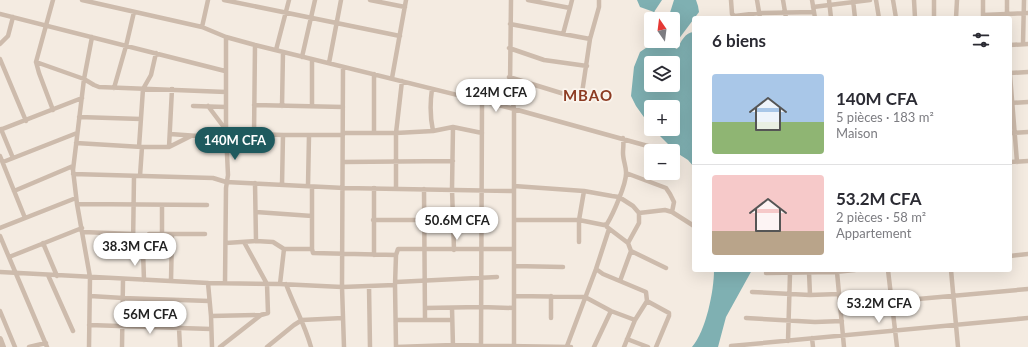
<!DOCTYPE html>
<html lang="fr">
<meta charset="utf-8">
<style>
body{margin:0;font-family:Lato,sans-serif;background:#f7f7f7;color:#2b2b33;height:100vh;display:flex;flex-direction:column;font-size:15px;white-space:nowrap}
*{box-sizing:border-box;margin:0}
p{font-size:13px;color:#7c7c81}
.icon{flex:none;width:22px;height:22px;fill:none;stroke:currentColor;stroke-width:2;stroke-linecap:round;stroke-linejoin:round}
.map{position:relative;flex:1;overflow:hidden}
.drawer{position:absolute;left:692px;top:16px;width:320px;height:256px;display:flex;flex-direction:column;background:#fff;border-radius:4px;box-shadow:0 4px 16px #0002}
.drawer>*{flex:none}
.needle{width:26px;rotate:346deg}
.controls{position:absolute;left:644px;top:12px;display:grid;gap:8px}
.controls a{display:grid;place-items:center;width:36px;height:36px;border-radius:4px;background:#fff;box-shadow:0 4px 16px #0002;font-size:20px}
.price{position:absolute;translate:-50% -34px;padding:0 9px;border-radius:14px;background:#fff;color:#222;font-size:13px;line-height:26px;filter:drop-shadow(0 1px 2px #0008)}
.price::after{content:'';position:absolute;left:50%;top:24px;width:12px;height:9px;margin-left:-6px;background:inherit;clip-path:polygon(0 0,100% 0,50% 100%)}
.price.current{background:#1f5a5e;color:#fff}
ul{padding:0;list-style:none}
li{display:flex;align-items:center;gap:12px;height:100px;padding:0 20px}
li+li{border-top:1px solid #e1e1e2}
li span{display:grid;place-items:center;flex:none;width:112px;height:80px;border-radius:4px;color:#555}
li>.icon{margin-inline-start:auto}
span .icon{width:48px;height:48px;fill:#fffc;stroke-width:1}
li b{font-size:17px}
h2{display:flex;justify-content:space-between;align-items:center;height:48px;padding:0 20px;font-size:17px}
.map>svg:first-child{display:block}
.water{fill:#7fb0b2;fill-rule:evenodd}
.lines{fill:none;stroke-linecap:round;stroke-linejoin:round}
.stream{stroke:#7fb0b2;stroke-width:1.5}
.minor{stroke:#cdbbac;stroke-width:4.5}
.tertiary{stroke:#cdbbac;stroke-width:6}
.labels{text-anchor:middle;dominant-baseline:central;stroke-width:3.5;stroke-linejoin:round;paint-order:stroke}
.district-label{font-size:15px;font-weight:bold;letter-spacing:1px;fill:#8c3b22;stroke:#fbf5ee}
</style>
<div class="map">
<svg width="1028" height="347" viewBox="0 0 1028 347">
<rect width="100%" height="100%" fill="#f4ebe1"/>
<path class="water" d="M637 0H662L654 12 640 7Z
M674 0H696L698 6 699 12 675 44V48L677 49C681 42 685 32 694 32V167L688 160 677 153 653 129H673V107H651V127L636 106 631 96 634 67 640 52 656 41H673V19H668ZM651 63H673V85H651Z
M714 270H752L726 317 718 347H692C706 331 714 291 714 270Z"/>
<g class="lines">
<path class="stream" d="M654 19V12"/>
<path class="minor" d="M82 0 202 27 226 37 255 45 514 109 655 148
M224 0 400 36
M370 0 405 7
M511 0 510 86 514 109V347
M528 0 570 8 572 0
M731 0 732 14 735 16 759 13 814 12
M757 0 760 18
M783 0 786 18
M812 0 815 18
M829 0 831 18
M853 0 855 18
M876 0 879 18
M893 0 896 18
M914 0 915 18
M934 0V18
M1007 0V18
M813 7 870 0
M0 14 225 71
M983 15 1028 13
M983 16V0
M956 18 957 0
M510 24 590 39
M202 27 208 0
M563 34 570 8
M0 44 8 36 13 17
M1023 44 1024 0
M1010 45 1028 44
M509 48 544 60 587 66
M276 50 289 0
M302 57 315 0
M0 59 26 121
M312 59V106
M36 62 84 79 94 85 99 87 226 92
M329 63 341 0
M343 67 342 287 344 347
M1010 73 1028 72
M1010 75 1017 162
M509 77 574 97 582 93 590 39 599 7V0
M392 78 406 0
M114 88 126 46 134 12
M432 89C430 103 430 117 433 131
M1010 103 1028 102
M254 105 343 107
M193 106 226 107
M208 106 226 130
M282 106 283 52
M53 110 39 73 36 62 53 0
M79 117 141 119
M453 127 452 189 454 250
M1 129 13 158
M0 130 82 98
M226 133 283 135H343
M343 133H396L433 131 453 127 482 133
M374 133V74
M1010 133 1028 132
M170 134 226 138
M254 135 255 45
M76 143 142 147H169L191 136
M139 147 143 89 151 75 156 53
M169 147 172 89
M0 156 25 218
M3 162 77 133
M344 162 453 161
M1010 162 1028 161
M626 173 666 188 670 194 674 202 672 212
M73 174 213 178 226 182 344 188 514 191
M134 176 133 246 135 249 143 251 144 280
M140 176 142 147
M255 183 256 241
M282 185 283 135
M308 186 309 135
M514 186 584 191 612 196 619 197 633 206 639 213V223L628 243
M312 187V249L313 253 396 255
M374 188V255
M396 189V133L402 81
M424 189 425 319
M14 191 73 166
M77 204 207 205
M256 212 312 216
M639 213 665 210 672 212 694 226
M373 220H424
M514 220H579L604 225 607 224C613 214 627 183 626 172 626 166 623 160 623 153 623 147 624 145 623 138
M607 227 628 243 631 251 620 281
M0 228 76 198
M83 232 133 234
M149 234H205
M162 234V205
M0 236 47 347
M579 242V220L584 191
M43 243 57 276
M226 243 256 241 273 242 284 249 280 284
M284 249H312
M631 251 666 268
M1010 256 1028 254
M9 257 82 228
M514 266 563 267
M596 269 603 274 646 292 647 301 635 320 624 347
M888 270 897 347
M951 270 958 347
M0 272 208 283 280 284 342 287 395 285
M809 272 810 295
M837 272 844 347
M766 273 835 272 855 270
M48 275 73 331
M171 281 172 234
M396 282 497 277
M208 283 211 316 212 347
M225 283 226 188 228 175 226 133V37
M286 284C294 306 305 325 311 347
M369 286 370 347
M752 292 810 295 839 294
M90 296 123 298 209 301
M514 296 585 297 611 311 635 320
M647 301 669 313V316L656 347
M840 306 1028 289
M425 308 481 307 514 308
M452 308 453 347
M0 311 15 347
M211 316 261 315 268 313 267 284 244 242
M551 318V296
M746 318 815 322 842 321
M396 320H452
M89 325 211 329
M179 328 180 347
M812 338 813 347
M627 339 648 347
M788 341 790 273
M481 346 482 102
M567 346 596 269 609 229
M731 346 1028 318
M29 347 46 343
M89 347 90 277 77 204 73 170 84 79 92 37
M122 347 123 279
M220 347 261 315
M267 347 294 325 302 320 343 318
M396 347 395 285 396 255 398 249H514
M396 347 453 345 571 347
M594 347 611 311"/>
<path class="tertiary" d="M0 339 3 347"/>
</g>
<g class="labels">
<g class="district-label">
<text x="588" y="95">MBAO</text>
</g>
</g>
</svg>
<div class="controls">
<a><svg class="needle" viewBox="-14 -14 28 28"><path d="M0-13l5 13h-10z" fill="#e53935"/><path d="M0 13l5-13h-10z" fill="#7c7c81"/></svg></a>
<a><svg class="icon" aria-label="layers" viewBox="0 0 24 24"><path d="M12 4l9 5-9 5-9-5zM3 14l9 5 9-5"/></svg></a>
<a>+</a>
<a>−</a>
</div>
<b class="price" style="left:496px;top:113px">124M CFA</b>
<b class="price current" style="left:235px;top:161px">140M CFA</b>
<b class="price" style="left:457px;top:241px">50.6M CFA</b>
<b class="price" style="left:135px;top:267px">38.3M CFA</b>
<b class="price" style="left:879px;top:324px">53.2M CFA</b>
<b class="price" style="left:150px;top:335px">56M CFA</b>
<section class="drawer">
<h2>6 biens<svg class="icon" aria-label="filters" viewBox="0 0 24 24"><path d="M4 7h16M4 17h16"/><circle cx="9" cy="7" r="2"/><circle cx="15" cy="17" r="2"/></svg></h2>
<ul>
<li><span style="background:linear-gradient(#a9c7e8 60%,#8fb573 0)"><svg class="icon" aria-label="home" viewBox="0 0 24 24"><path d="M3 11l9-7 9 7M6 9v11h12V9"/></svg></span><div><b>140M CFA</b><p>5 pièces · 183 m²</p><p>Maison</p></div></li>
<li><span style="background:linear-gradient(#f6c9c9 70%,#b9a48a 0)"><svg class="icon" aria-label="home" viewBox="0 0 24 24"><path d="M3 11l9-7 9 7M6 9v11h12V9"/></svg></span><div><b>53.2M CFA</b><p>2 pièces · 58 m²</p><p>Appartement</p></div></li>
</ul>
</section>
</div>
